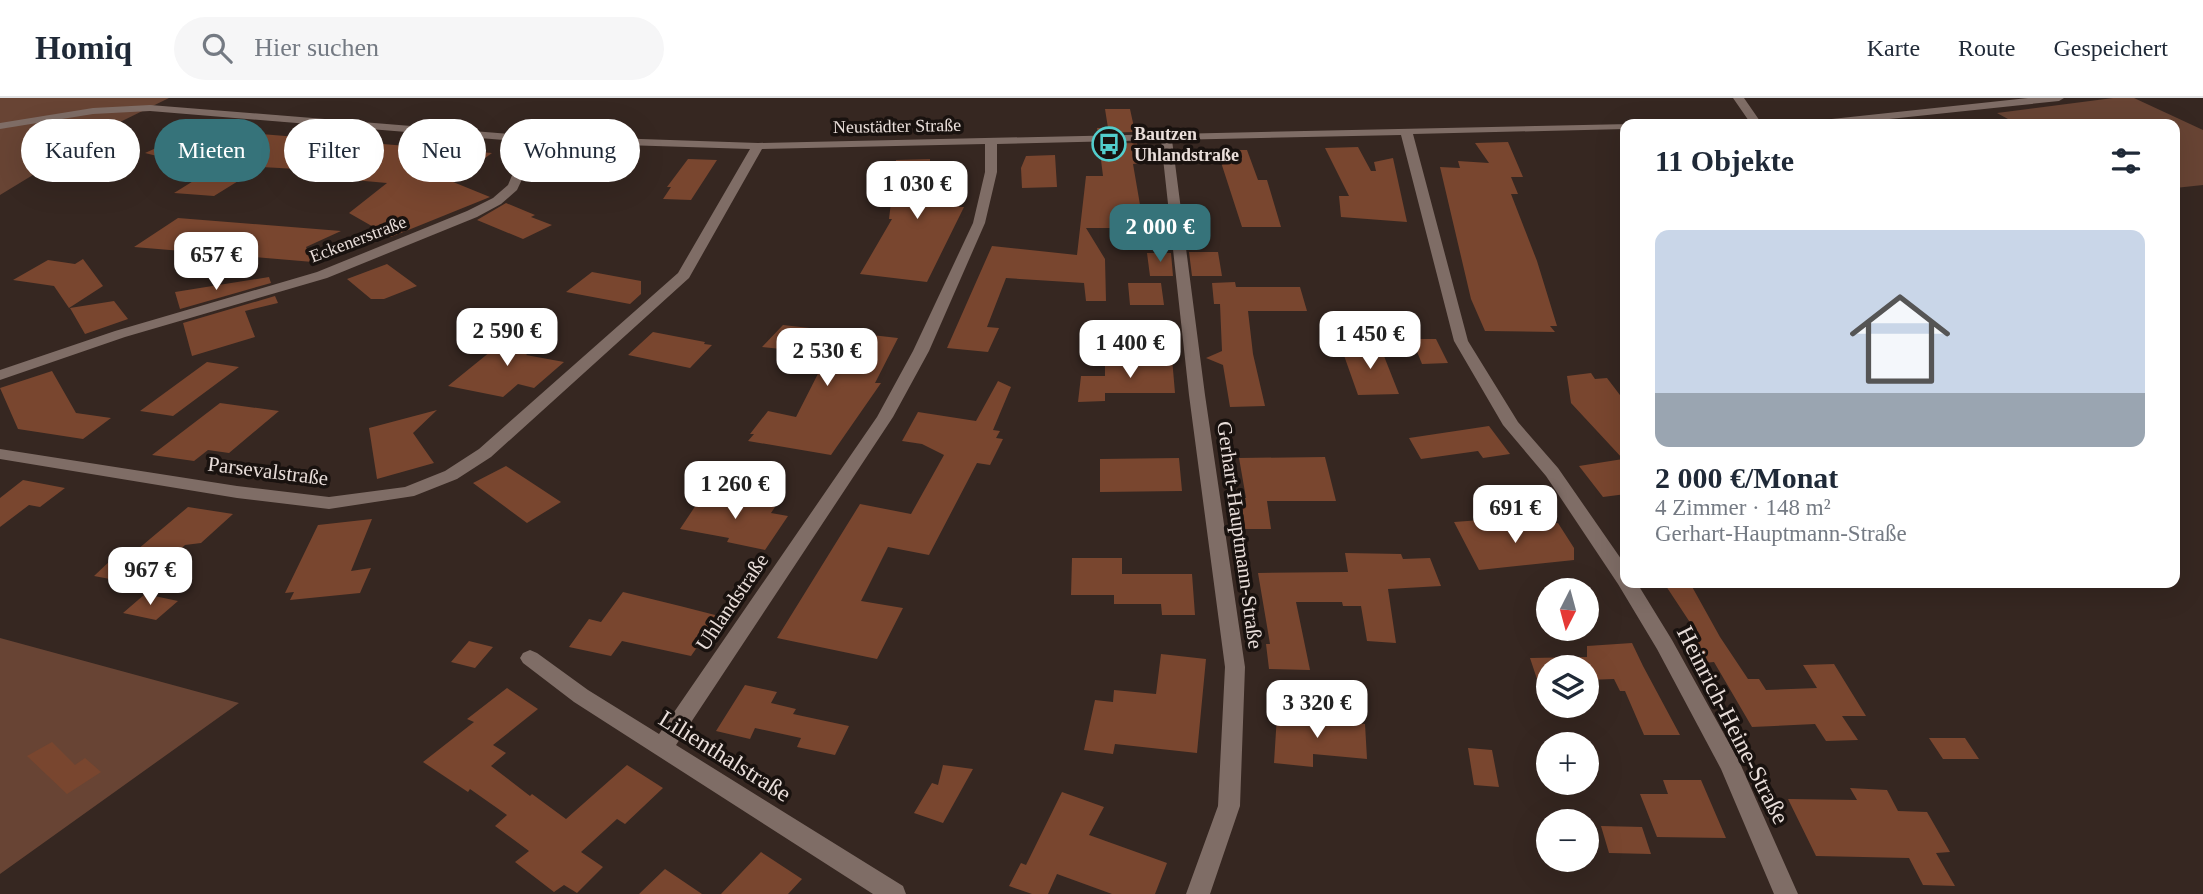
<!DOCTYPE html>
<html lang="de">
<meta charset="utf-8">
<style>
body{margin:0;font-family:"Times New Roman",serif;background:#f6f6f7;color:#1f2937;height:100vh;display:flex;flex-direction:column;font-size:26px;white-space:nowrap}
*{box-sizing:border-box;margin:0}
p{font-size:23px;color:#747a83}
.icon{flex:none;width:38px;height:38px;fill:none;stroke:currentColor;stroke-width:2;stroke-linecap:round;stroke-linejoin:round}
.map{position:relative;flex:1;overflow:hidden}
.details{position:absolute;left:1620px;top:21px;width:560px;height:469px;display:flex;flex-direction:column;background:#fff;border-radius:14px;box-shadow:0 7px 28px #0002}
.details>*{flex:none}
.top-card{position:absolute;left:21px;top:21px;width:665px;height:63px;display:flex;gap:14px}
.needle{width:46px;rotate:186deg}
.controls{position:absolute;left:1536px;top:480px;display:grid;gap:14px}
.controls a{display:grid;place-items:center;width:63px;height:63px;border-radius:50%;background:#fff;box-shadow:0 7px 28px #0002;font-size:35px}
.price{position:absolute;translate:-50% -60px;padding:0 16px;border-radius:14px;background:#fff;color:#222;font-size:23px;line-height:46px;filter:drop-shadow(0 2px 4px #0008)}
.price::after{content:'';position:absolute;left:50%;top:42px;width:21px;height:16px;margin-left:-10px;background:inherit;clip-path:polygon(0 0,100% 0,50% 100%)}
.price.on{background:#36737a;color:#fff}
ul{padding:0;list-style:none}
li{display:grid;align-content:center;gap:14px;height:371px;padding:0 35px}
li span{display:grid;place-items:center;height:217px;border-radius:14px;color:#555}
li>.icon{margin-inline-start:auto}
span .icon{width:126px;height:126px;fill:#fffc;stroke-width:1}
li b{font-size:30px}
h2{display:flex;justify-content:space-between;align-items:center;height:84px;padding:0 35px;font-size:30px}
.tag{padding:0 24px;border-radius:32px;background:#fff;box-shadow:0 7px 28px #0002;font-size:24px;line-height:63px}
.tag.on{background:#36737a;color:#fff}
header{display:flex;align-items:center;gap:42px;box-sizing:border-box;height:98px;padding:0 35px;background:#fff;border-bottom:2px solid #e0e1e3}
header strong{font-size:33px}
nav{display:flex;gap:38px;margin-inline-start:auto;font-size:24px}
.search{width:490px;height:63px;background:#f6f6f7;display:flex;align-items:center;gap:18px;box-sizing:border-box;padding:0 24px;border-radius:38px;color:#747a83;font-size:26px}
.map>svg:first-child{display:block}
.green{fill:#684434}
.building{fill:#79462f}
.lines{fill:none;stroke-linecap:round;stroke-linejoin:round}
.minor{fill:#7f6d66;fill-rule:evenodd}
.labels{text-anchor:middle;dominant-baseline:central;stroke-width:7;stroke-linejoin:round;paint-order:stroke}
.far-street-label{font-size:18px;fill:#e9deda;stroke:#19120f}
.far-poi-label{font-size:18px;font-weight:bold;fill:#e9deda;stroke:#19120f;text-anchor:start}
.street-label{font-size:21px;fill:#e9deda;stroke:#19120f}
.near-street-label{font-size:24px;fill:#e9deda;stroke:#19120f}
</style>
<header>
<strong>Homiq</strong>
<div class="search"><svg class="icon" aria-label="search" viewBox="0 0 24 24"><circle cx="10" cy="10" r="6"/><path d="M15 15l6 6"/></svg>Hier suchen</div>
<nav><a>Karte</a><a>Route</a><a>Gespeichert</a></nav>
</header>
<div class="map">
<svg width="2203" height="796" viewBox="0 0 2203 796">
<rect width="100%" height="100%" fill="#362721"/>
<path class="green" d="M0 0H169L120 24 0 97Z
M2113 0H2134L2203 32V87L2175 90V26H2017L1997 15Z
M0 540 239 605 0 776Z"/>
<path class="building" d="M1105 11H1130L1135 34 1098 35 1097 30H1108Z
M207 23 261 36 492 55 463 76 431 75 490 99 391 139 349 115 387 85 320 79 298 71 261 69 214 98 174 95 203 77 159 70 173 62 145 55 183 38 175 36Z
M1508 44 1523 79H1511L1518 96H1511L1537 163 1557 228H1550L1555 234 1485 233 1471 201 1440 69 1460 70 1458 63 1489 65 1475 45Z
M1137 45 1141 65 1133 66 1144 130H1086L1105 161 1106 203H1086L1084 185 1006 180 987 229 999 230 988 254 947 250 992 148 1077 157 1086 78H1103L1099 46Z
M1358 49 1371 73H1376L1374 64 1393 60 1407 124 1341 119 1339 98H1349L1325 50Z
M1217 52H1247L1258 82H1267L1281 129H1242Z
M1055 57 1057 89 1022 90 1021 70 1026 58Z
M688 61 717 62 691 102 663 101 671 89H667Z
M930 61V70L962 69 959 109H964L927 184 860 176 892 121H889L896 62Z
M506 105 535 117 531 119 552 127 523 141 477 122Z
M178 120 341 133 306 149 313 164 134 149Z
M1189 154H1218L1222 178H1192Z
M1147 155H1171L1173 178H1150Z
M83 161 103 188 69 210 54 188 13 182 48 162 75 166Z
M387 166 417 188 384 201H371L347 181Z
M592 174 641 183V196L630 206 566 194Z
M269 179 271 185 180 211 175 194Z
M1235 184 1236 189H1300L1307 213H1248L1253 256 1265 308 1230 309 1223 267 1206 260 1222 253 1220 206H1214L1212 185Z
M1128 185H1161L1164 207H1130Z
M275 198 278 205 245 213 255 239 192 258 183 225Z
M114 203 128 221 85 236 70 210Z
M783 227 898 240 875 285H881L831 357 748 343 754 336H750L768 313 796 319 826 260 807 258 810 254 762 249Z
M653 234 705 244 704 246 712 247 690 270 628 257Z
M512 236 543 242 526 257 564 264 534 290 518 286 503 299 448 288Z
M1412 241H1436L1448 265 1422 266Z
M1380 248 1399 296 1358 297 1341 249Z
M1139 260H1172L1175 295H1105V303L1078 304 1081 278H1105V265H1139Z
M207 264 239 269 173 318 140 313Z
M52 273 76 315 111 320 83 341 18 331 0 290Z
M1591 275 1595 281 1607 280 1626 305V396L1603 399 1579 368 1623 361 1571 305 1567 278Z
M998 283 1011 289 993 332 1000 333 996 340 1003 341 990 367 977 365 929 457 888 449 861 503 903 510 877 561 777 540 860 406 911 416 944 357 922 346 902 343 918 314 976 323Z
M220 305 279 313 229 355 208 352 194 363 152 357Z
M437 312 413 335 434 365 377 381 369 330Z
M1489 328 1510 356 1483 360 1478 353 1421 361 1409 340Z
M1325 359 1336 403H1267L1271 431H1245L1241 400H1246L1239 360Z
M1179 360 1182 393 1100 394V361Z
M506 368 523 379 561 404 527 425 473 385Z
M23 382 65 390 40 409 29 407 0 429V400Z
M704 395 775 409 771 415 788 418 765 452 727 444 729 440 680 431Z
M188 409 233 416 201 445 185 447 142 487 94 478 113 460 125 462Z
M372 421 351 473 371 470 360 495 290 502 294 494 285 495 318 427Z
M1481 422 1486 430 1558 425 1574 450V462L1479 472 1454 424Z
M1345 455 1401 456 1403 461 1430 460 1441 488 1388 491 1396 545 1367 543 1361 508H1343L1342 504H1296L1310 572 1269 571 1266 546H1270L1258 475 1348 474Z
M1072 460H1122V476H1192L1195 517H1162L1161 506H1114V497H1071Z
M1664 485H1690L1720 539 1748 581H1759L1766 592 1817 590 1803 567 1834 566 1866 618H1842L1858 642 1826 643 1815 626 1752 629 1714 564 1704 565 1683 532H1695Z
M623 494 680 508 719 518 691 558 622 543 611 558 569 549 589 521 601 524Z
M145 496 178 503 156 522 123 515Z
M469 543 493 549 475 570 451 564Z
M1632 545 1643 568 1680 637H1644L1625 593H1620L1614 581 1587 582V569H1549V583L1538 584 1530 560 1587 559V548Z
M1161 556 1206 561 1197 655 1115 646 1113 656 1084 652 1095 602 1113 604 1114 592 1156 596Z
M745 587 777 594 771 605 796 611 793 616 849 628 835 657 797 649 801 640 755 630 750 641 716 633Z
M507 590 538 611 493 647 506 655 491 668 530 698 532 696 566 721 627 667 663 690 625 726 617 721 581 754 603 769 577 795 564 787 554 794 515 764 529 753 495 728 507 717 470 691 468 694 423 664 474 624 467 621Z
M1277 617 1365 626 1367 661 1313 656V669L1274 665Z
M1929 640H1965L1979 661H1943Z
M52 644 75 667 85 660 101 674 67 696 27 658Z
M1468 650 1492 652 1499 689 1474 687Z
M943 667 973 671 943 725 914 715 932 685 938 687Z
M1663 682H1701L1726 740 1657 739 1640 696H1668Z
M1850 690 1887 692 1898 713 1927 714 1950 754 1936 755 1955 788 1923 787 1909 760 1816 758 1788 701 1857 702Z
M1062 694 1104 709 1089 737 1167 765 1155 796H1112L1057 776 1048 796H1032L1009 788 1021 765 1026 767Z
M1601 728 1642 729 1651 756 1609 755Z
M761 754 802 781 788 796H721Z
M665 771 702 796H639Z"/>
<g class="lines">
<path class="minor" d="M1733 0H1744L1762 26H1751Z
M2028 0H2064L2059 3 1842 26H1807L1813 23Z
M150 7 524 37 758 45 1630 26H1626V31L1413 36 1468 243 1518 324 1558 370 1626 468V485H1637L1672 542 1739 663 1798 796H1774L1721 671 1657 551 1618 486 1546 378 1503 327 1454 243 1401 37 1172 42 1205 297 1245 569 1240 708 1210 796H1186L1218 708 1225 569 1189 297 1161 42 997 46V74L985 125 929 253 893 319 676 647 903 788 906 796H873L574 604 523 565 520 560 523 555 530 552 537 555 588 592 659 636 877 319 913 253 973 125 985 74V46L762 51 689 180 491 359 457 381 414 398 329 411 237 400 0 361V351L237 388 329 399 405 389 445 373 479 351 678 175 750 51 529 44 525 56V75L517 92 501 106 477 119 327 180 125 239 0 282V272L115 233 317 174 467 113 493 100 508 87 513 75V56L517 43 150 13 93 16 0 31V25L93 10Z"/>
</g>
<defs>
<symbol id="bus-ring" viewBox="-11 -11 22 22"><circle r="9.5" fill="#19120f" stroke="#52cdcc" stroke-width="1.5"/><path d="M-5-6H5V4H4V6H2V4H-2V6H-4V4H-5ZM-3.5-4V0h7V-4ZM-3.5 1.2v1.5H-2V1.2ZM2 1.2v1.5H3.5V1.2Z" fill="#52cdcc"/></symbol>
</defs>
<g fill-rule="evenodd">
<use href="#bus-ring" x="1090" y="27" width="38" height="38"/>
</g>
<g class="labels">
<g class="far-street-label">
<text transform="translate(897 28) rotate(-1)">Neustädter Straße</text>
<text transform="translate(358 141) rotate(-21)">Eckenerstraße</text>
</g>
<g class="far-poi-label">
<text x="1134" y="36">Bautzen<tspan x="1134" dy="21">Uhlandstraße</tspan></text>
</g>
<g class="street-label">
<text transform="translate(268 373) rotate(7)">Parsevalstraße</text>
<text transform="translate(1240 437) rotate(82)">Gerhart-Hauptmann-Straße</text>
<text transform="translate(732 504) rotate(-56)">Uhlandstraße</text>
</g>
<g class="near-street-label">
<text transform="translate(1733 627) rotate(63)">Heinrich-Heine-Straße</text>
<text transform="translate(725 658) rotate(32)">Lilienthalstraße</text>
</g>
</g>
</svg>
<div class="controls">
<a><svg class="needle" viewBox="-14 -14 28 28"><path d="M0-13l5 13h-10z" fill="#e53935"/><path d="M0 13l5-13h-10z" fill="#747a83"/></svg></a>
<a><svg class="icon" aria-label="layers" viewBox="0 0 24 24"><path d="M12 4l9 5-9 5-9-5zM3 14l9 5 9-5"/></svg></a>
<a>+</a>
<a>−</a>
</div>
<b class="price" style="left:917px;top:123px">1 030 €</b>
<b class="price on" style="left:1160px;top:166px">2 000 €</b>
<b class="price" style="left:216px;top:194px">657 €</b>
<b class="price" style="left:507px;top:270px">2 590 €</b>
<b class="price" style="left:1370px;top:273px">1 450 €</b>
<b class="price" style="left:1130px;top:282px">1 400 €</b>
<b class="price" style="left:827px;top:290px">2 530 €</b>
<b class="price" style="left:735px;top:423px">1 260 €</b>
<b class="price" style="left:1515px;top:447px">691 €</b>
<b class="price" style="left:150px;top:509px">967 €</b>
<b class="price" style="left:1317px;top:642px">3 320 €</b>
<div class="top-card">
<a class="tag">Kaufen</a>
<a class="tag on">Mieten</a>
<a class="tag">Filter</a>
<a class="tag">Neu</a>
<a class="tag">Wohnung</a>
</div>
<section class="details">
<h2>11 Objekte<svg class="icon" aria-label="filters" viewBox="0 0 24 24"><path d="M4 7h16M4 17h16"/><circle cx="9" cy="7" r="2"/><circle cx="15" cy="17" r="2"/></svg></h2>
<ul>
<li><span style="background:linear-gradient(#c9d6e8 75%,#9aa5b1 0)"><svg class="icon" aria-label="home" viewBox="0 0 24 24"><path d="M3 11l9-7 9 7M6 9v11h12V9"/></svg></span><div><b>2 000 €/Monat</b><p>4 Zimmer · 148 m²</p><p>Gerhart-Hauptmann-Straße</p></div></li>
</ul>
</section>
</div>
